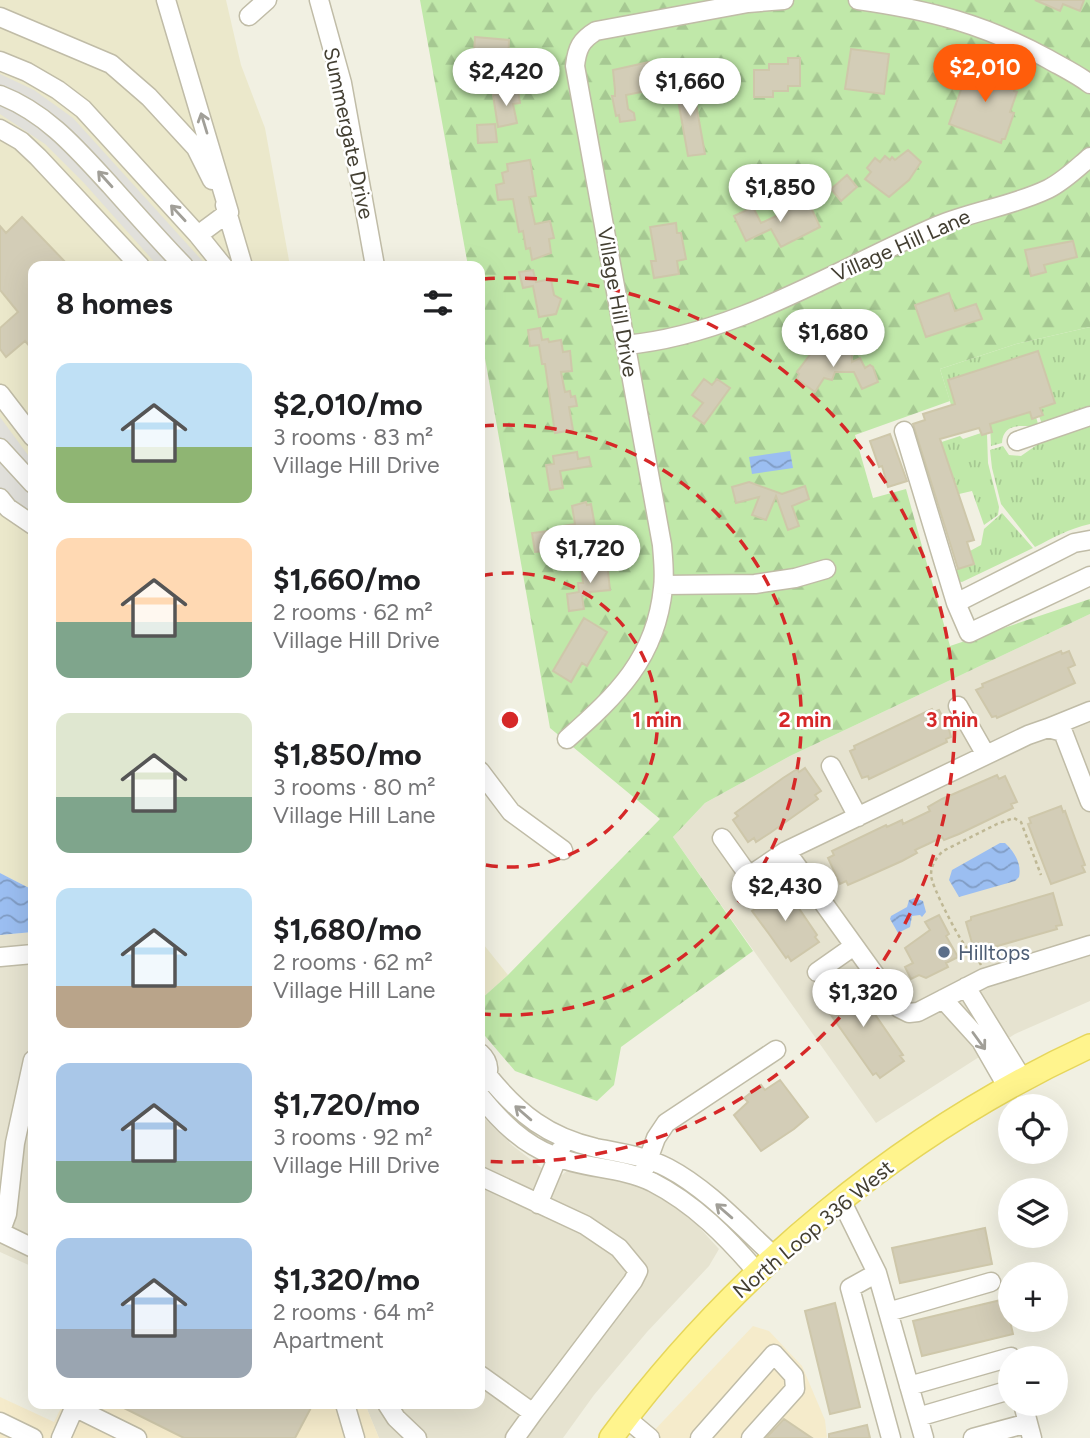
<!DOCTYPE html>
<meta charset="utf-8">
<style>
body{margin:0;font-family:Figtree,sans-serif;background:#f2f2f2;color:#202124;height:100vh;display:flex;flex-direction:column;font-size:26px;white-space:nowrap}
*{box-sizing:border-box;margin:0}
p{font-size:23px;color:#757577}
.icon{flex:none;width:38px;height:38px;fill:none;stroke:currentColor;stroke-width:2;stroke-linecap:round;stroke-linejoin:round}
.map{position:relative;flex:1;overflow:hidden}
.drawer{position:absolute;left:28px;top:261px;width:457px;height:1148px;display:flex;flex-direction:column;background:#fff;border-radius:14px;box-shadow:0 7px 28px #0002}
.drawer>*{flex:none}
.fabs{position:absolute;left:998px;top:1094px;display:grid;gap:14px}
.fabs a{display:grid;place-items:center;width:70px;height:70px;border-radius:50%;background:#fff;box-shadow:0 7px 28px #0002;font-size:35px}
.price{position:absolute;translate:-50% -60px;padding:0 16px;border-radius:24px;background:#fff;color:#222;font-size:23px;line-height:46px;filter:drop-shadow(0 2px 4px #0008)}
.price::after{content:'';position:absolute;left:50%;top:42px;width:21px;height:16px;margin-left:-10px;background:inherit;clip-path:polygon(0 0,100% 0,50% 100%)}
.price.on{background:#ff5d0b;color:#fff}
ul{padding:0;list-style:none}
li{display:flex;align-items:center;gap:21px;height:175px;padding:0 28px}
li span{display:grid;place-items:center;flex:none;width:196px;height:140px;border-radius:14px;color:#555}
li>.icon{margin-inline-start:auto}
span .icon{width:84px;height:84px;fill:#fffc;stroke-width:1}
li b{font-size:30px}
h2{display:flex;justify-content:space-between;align-items:center;height:84px;padding:0 28px;font-size:30px}
.map>svg:first-child{display:block}
.residential{fill:#e6e3d0}
.commercial{fill:#f5ebcb}
.education{fill:#ebe8cb}
.grass{fill:url(#grass-tufts)}
.forest{fill:url(#forest-firs)}
.parking{fill:#e1e0db}
.water{fill:url(#water-waves)}
.building{fill:#d3cdb7;stroke:#cec7aa;stroke-width:2}
.lines{fill:none;stroke-linecap:round;stroke-linejoin:round}
.minor-casing{stroke:#c0bca7;stroke-width:21}
.major-casing{stroke:#e6d65b;stroke-width:26}
.path{stroke:#bfb895;stroke-width:2.5;stroke-dasharray:3.5 3.5;stroke-linecap:butt}
.minor{stroke:#fff;stroke-width:18}
.major{stroke:#fff48d;stroke-width:23}
.oneway{stroke:#a19f98}
.ring{fill:none;stroke:#d62828;stroke-width:3.5;stroke-dasharray:12 9}
.service-dot{fill:#5c6f8a;stroke:#fff;stroke-width:2.5}
.labels{text-anchor:middle;dominant-baseline:central;stroke-width:5;stroke-linejoin:round;paint-order:stroke}
.street-label{font-size:21px;fill:#433f32;stroke:#fff}
.service-label{font-size:21px;fill:#4e5e75;stroke:#fff;text-anchor:start}
.centre{fill:#d62828;stroke:#fff;stroke-width:3.5}
.ring-label{font-size:21px;text-anchor:middle;font-weight:bold;fill:#d62828;stroke:#fff;stroke-width:5;stroke-linejoin:round;paint-order:stroke}
</style>
<div class="map">
<svg width="1090" height="1438" viewBox="0 0 1090 1438">
<defs>
<pattern id="grass-tufts" width="24" height="20" patternUnits="userSpaceOnUse" patternTransform="scale(1.75)"><rect width="24" height="20" fill="#c0e8a9"/><path d="M3 7l-1-3M5 7V3M7 7l1-3M15 17l-1-3M17 17v-4M19 17l1-3" fill="none" stroke="#a6c892"/></pattern>
<pattern id="forest-firs" width="22" height="20" patternUnits="userSpaceOnUse" patternTransform="scale(1.75)"><rect width="22" height="20" fill="#c0e8a9"/><path d="M5 1l3.5 6h-7zM16 11l3.5 6h-7z" fill="#a6c892"/></pattern>
<pattern id="water-waves" width="16" height="10" patternUnits="userSpaceOnUse" patternTransform="scale(1.75)"><rect width="16" height="10" fill="#9bbef1"/><path d="M0 5q4-4 8 0t8 0" fill="none" stroke="#809cc4"/></pattern>
</defs>
<rect width="100%" height="100%" fill="#f1f0e2"/>
<path class="residential" d="M1090 614V1001L1015 1034 876 1123 673 837 705 803 790 756Z
M33 932V1267L0 1252V935Z
M480 1114 513 1146 543 1169 562 1175 569 1169 628 1182 644 1188 670 1203 698 1226 719 1249 709 1266 647 1332 594 1395 563 1438H379L365 1404H480Z"/>
<path class="commercial" d="M753 1326 769 1331 802 1366 825 1420 827 1438H647Z
M0 1397 54 1422 63 1404H365L379 1438H0Z"/>
<path class="education" d="M0 0H226L241 65 265 128 290 266H33V890L0 873Z
M480 940 508 975 480 1000Z"/>
<path class="grass" d="M1090 327V411L1042 424 1039 416 1042 415 1040 408 1055 403 1016 416 1030 412 1036 417 1039 427C1023 426 1003 422 1002 443L991 446 990 424 1004 420 955 418 940 369 1016 344Z
M1090 422V524C1068 529 1053 538 1035 547L1001 504 992 468 990 450 1003 446 1009 455 1021 456 1041 442Z
M981 433 982 435 987 434 988 463 999 507 998 515 984 525 972 491 959 494 955 482 929 472 927 474 920 449 960 436 963 439Z
M1002 513 1033 548 962 582 957 581 948 572 974 564 970 551 981 545 984 529Z"/>
<path class="forest" d="M420 0H1090V327L1016 344 940 369 950 401 855 435 873 498 906 489 950 646 1090 599V614L790 756 705 803 673 837 753 951 621 1047 614 1085 597 1101 515 1071 480 1030V1000L508 975 660 819 550 728 480 330V266H468Z"/>
<path class="parking" d="M0 74 34 90 73 118 207 266H158L84 183 45 144 0 114Z
M0 417 33 462 32 515 0 488Z"/>
<path class="water" d="M790 451 793 468 752 474 749 457Z
M1000 843H1005C1014 851 1022 864 1019 877L1015 881 959 897 949 880 952 870Z
M0 873 33 890V932L0 935Z
M915 898 923 901 926 912 922 917 920 915 912 916 910 927 898 933 890 919 891 916 907 907 909 900Z"/>
<path class="building" d="M1035 0H1084L1080 11 1063 4 1060 11Z
M475 37 509 40 508 62 505 61 503 74 473 69Z
M851 49 889 54 884 94 845 89Z
M788 58H800V86H788V91H773V97H754V70H769V64H788Z
M649 62 650 67H653L656 71 659 86 653 87 651 90 626 95 628 109 634 113 635 120 620 122 619 115 616 116 612 96H615V90L613 70Z
M970 64 1017 80 1014 91 1017 92 1010 112 1014 113 1005 139H1002L1001 143 949 124Z
M691 76 705 154 688 156 678 100 681 99 678 84 682 83 681 78Z
M518 91 520 103 513 104 517 123 498 127 493 95Z
M495 124 497 142 478 143 477 125Z
M908 150 921 162 909 180 889 197 865 179 871 172 867 168 875 158 880 162 885 156 890 160 892 157 895 160Z
M530 160 536 196 529 197 535 224 550 221 554 238 549 239 551 253 532 260 530 248 526 249 523 231 519 232 513 199 498 200 496 185 504 183 502 173 508 171 507 164Z
M847 175 857 187 841 201 831 189Z
M808 201 820 227 781 247 771 229 746 241 734 216 753 207 761 223Z
M22 217 69 266H33V350L25 341 6 357 0 349V328L18 312 0 290V226L6 233Z
M676 223 677 233H681L686 259 677 261 679 274 654 278 651 261H656L650 227Z
M1073 241 1077 257 1044 265 1046 272 1031 276 1025 250Z
M533 270 536 282 551 279 554 295 561 299 556 314 539 317 533 286 523 288 519 272Z
M949 293 955 311 976 304 982 319 926 337 915 305Z
M540 328 542 340 548 339 549 342 561 340 563 352 570 351 572 371 561 372 565 392 570 391 571 397 575 396 577 406 569 407 573 430 555 433 545 364H542L539 345 530 346 528 330Z
M824 346 827 352 852 354V362L860 358 865 368 870 365 873 367 878 382 862 389 854 372H835L832 380 824 378 815 392 797 379 799 374 797 372 812 352Z
M1038 351 1055 403 1040 408 1043 415 1032 419 1030 412 990 424 992 432 982 435 979 428 940 439 974 540 967 542 974 564 958 569 913 424 925 420 923 414 955 404 948 380Z
M704 379 712 385 717 379 730 388 704 424 693 416 703 403 692 395Z
M890 434 907 481 888 487 882 466 879 467 870 441Z
M577 452 578 459 589 457 591 466 560 471 563 488 550 490 546 465 554 464 553 456Z
M749 482 782 494 805 486 809 499 792 506 799 526 788 530 776 496 766 520 752 515 759 497 736 503 732 487Z
M586 502 587 505 591 504 596 532 567 537 569 549 535 552 532 533 564 529 563 526 575 524 572 506Z
M607 562 610 590 590 592V595L582 596 584 609 569 611 567 594 579 592 578 583H583L582 572 592 571 591 564Z
M584 618 607 632 587 666 582 663 571 682 553 671Z
M1061 651 1062 654 1069 651 1075 665 1068 668 1075 683 997 718 996 716 992 717 976 690 983 687 982 684Z
M932 709 934 712 939 710 949 729 951 737 946 739 947 742 869 779 868 776 862 778 850 751 855 749 854 746Z
M805 768 821 791 815 795 818 799 770 833 756 842 754 838 748 842 733 820 738 816 735 813 783 778 797 769 799 772Z
M997 775 999 779 1005 776 1017 802 1011 804 1013 808 959 834 944 840 942 837 928 844 915 850 917 853 902 861 864 878 848 885 846 881 840 884 828 858 834 855 832 851 886 825 887 827 902 820 903 824 930 811 928 807 942 799Z
M1061 806 1063 812 1065 811 1073 833 1085 865 1082 866 1085 872 1051 884 1028 824 1031 823 1029 818Z
M778 885 782 890 784 888 798 907 817 935 815 937 819 942 791 961 788 956 786 958 769 934 752 911 755 909 751 904Z
M1053 893 1062 925 1056 926 1057 929 980 951 979 948 974 950 966 922 971 920V917Z
M939 915 949 934 946 936 958 957 946 963 948 967 926 978 919 975 911 979 905 967 913 963 905 948 930 930 925 922Z
M847 980 851 986 854 984 903 1055 900 1056 904 1061 880 1078 876 1073 873 1075 824 1005 827 1003 823 999Z
M780 1080 808 1117 794 1129 761 1151 734 1115 748 1102 744 1098 761 1085 765 1090Z
M985 1228 992 1264 900 1283 892 1248Z
M1005 1299 1013 1334 922 1356 913 1321Z
M835 1303 860 1407 830 1414 805 1311Z
M116 1404H313L295 1438H184Z
M784 1419 812 1438H766Z
M867 1425 870 1438H829V1434Z"/>
<g class="lines">
<defs>
<path id="minor" d="M319 0 342 83 375 266
M858 0C930 10 984 24 1048 59 1062 67 1077 74 1090 84
M249 16 267 0
M0 17 111 64 149 97 196 148 212 180
M0 61 27 72 58 90 83 109 198 235 229 212 166 0
M0 95C47 113 78 150 111 186 135 213 159 240 184 266
M0 129 21 141 38 157 140 266
M225 205 243 266
M198 235 223 266
M625 345C736 335 837 269 937 226 973 211 1013 206 1048 189 1064 181 1077 168 1090 157
M0 394 33 437
M904 431 956 603
M1017 441 1090 416
M0 448 33 484
M0 498 8 508 33 525
M1090 540 1074 543 956 603 969 633 1090 576
M664 585 755 584 795 578 826 569
M958 706 986 755
M1048 728 1090 711
M567 739C617 695 656 658 663 588 665 574 663 559 662 545L575 66C577 48 581 40 596 31L748 3 784 0
M831 766 858 817
M480 771 511 812 563 850
M722 838 749 876 786 851 899 1008 909 1013 918 1012 984 978 1090 945
M786 851 1028 735 1048 728 1063 732 1090 802
M0 957 33 954
M817 972 854 946
M966 987 1023 1080
M943 999 981 1041 1008 1088
M480 1053C490 1062 491 1074 482 1085
M488 1076C519 1114 548 1137 596 1148 621 1153 645 1156 668 1168 708 1189 741 1226 775 1257
M480 1096C501 1122 523 1144 554 1156 585 1169 621 1167 652 1182 695 1204 727 1237 758 1273
M645 1168 656 1138 666 1123 776 1050
M480 1176 585 1225 619 1248 638 1271 633 1281 533 1413
M841 1200 877 1273 924 1438
M538 1204 561 1149
M0 1232 33 1248
M0 1233 7 1214 15 1143 33 1060
M877 1273 850 1288 891 1438
M888 1312 991 1282
M480 1375 533 1413 515 1438
M909 1386 1011 1357
M345 1404 355 1438
M387 1404 396 1418 417 1438
M1023 1404 1028 1423
M76 1408 137 1438
M918 1417 1010 1390
M626 1418 650 1438
M0 1422 33 1438
M61 1438 76 1404
M700 1438 774 1354 794 1376 795 1389 751 1438
M973 1438 1028 1423 1032 1438"/>
<path id="major" d="M611 1438C735 1271 901 1133 1090 1046"/>
</defs>
<use href="#minor" class="minor-casing"/>
<use href="#major" class="major-casing"/>
<path class="path" d="M981 965C976 956 970 952 964 944 957 935 931 885 931 875 931 865 936 858 943 851L997 824 1014 818 1021 822 1041 875"/>
<use href="#minor" class="minor"/>
<use href="#major" class="major"/>
</g>
<defs><path id="oneway-shaft" d="M-6 0H5M1.5-3L5.5 0L1.5 3" fill="none" stroke-width="1.6" stroke-linecap="round" stroke-linejoin="round" transform="scale(1.75)"/></defs>
<g class="oneway">
<use href="#oneway-shaft" transform="translate(204 123) rotate(-107)"/>
<use href="#oneway-shaft" transform="translate(105 179) rotate(-132)"/>
<use href="#oneway-shaft" transform="translate(178 213) rotate(-133)"/>
<use href="#oneway-shaft" transform="translate(979 1041) rotate(54)"/>
<use href="#oneway-shaft" transform="translate(523 1113) rotate(-139)"/>
<use href="#oneway-shaft" transform="translate(724 1211) rotate(-139)"/>
</g>
<g class="ring">
<path d="M481 576A147 147 0 1 1 481 864"/>
<path d="M482 426A295 295 0 1 1 482 1014"/>
<path d="M483 279A442 442 0 1 1 483 1161"/>
</g>
<circle class="service-dot" cx="944" cy="952" r="7"/>
<g class="labels">
<g class="street-label">
<text transform="translate(349 133) rotate(78)">Summergate Drive</text>
<text transform="translate(901 245) rotate(-24)">Village Hill Lane</text>
<text transform="translate(618 302) rotate(80)">Village Hill Drive</text>
<text transform="translate(813 1229) rotate(-40)">North Loop 336 West</text>
</g>
<g class="service-label">
<text x="958" y="952">Hilltops</text>
</g>
</g>
<circle cx="510" cy="720" r="10" class="centre"/>
<g class="ring-label">
<text x="657" y="727">1 min</text>
<text x="805" y="727">2 min</text>
<text x="952" y="727">3 min</text>
</g>
</svg>
<div class="fabs">
<a><svg class="icon" aria-label="locate" viewBox="0 0 24 24"><circle cx="12" cy="12" r="6"/><path d="M12 2v4M12 18v4M2 12h4M18 12h4"/></svg></a>
<a><svg class="icon" aria-label="layers" viewBox="0 0 24 24"><path d="M12 4l9 5-9 5-9-5zM3 14l9 5 9-5"/></svg></a>
<a>+</a>
<a>−</a>
</div>
<b class="price on" style="left:985px;top:104px">$2,010</b>
<b class="price" style="left:506px;top:108px">$2,420</b>
<b class="price" style="left:690px;top:118px">$1,660</b>
<b class="price" style="left:780px;top:224px">$1,850</b>
<b class="price" style="left:833px;top:369px">$1,680</b>
<b class="price" style="left:590px;top:585px">$1,720</b>
<b class="price" style="left:785px;top:923px">$2,430</b>
<b class="price" style="left:863px;top:1029px">$1,320</b>
<section class="drawer">
<h2>8 homes<svg class="icon" aria-label="filters" viewBox="0 0 24 24"><path d="M4 7h16M4 17h16"/><circle cx="9" cy="7" r="2"/><circle cx="15" cy="17" r="2"/></svg></h2>
<ul>
<li><span style="background:linear-gradient(#bfe0f5 60%,#8fb573 0)"><svg class="icon" aria-label="home" viewBox="0 0 24 24"><path d="M3 11l9-7 9 7M6 9v11h12V9"/></svg></span><div><b>$2,010/mo</b><p>3 rooms · 83 m²</p><p>Village Hill Drive</p></div></li>
<li><span style="background:linear-gradient(#ffd9b3 60%,#7fa58c 0)"><svg class="icon" aria-label="home" viewBox="0 0 24 24"><path d="M3 11l9-7 9 7M6 9v11h12V9"/></svg></span><div><b>$1,660/mo</b><p>2 rooms · 62 m²</p><p>Village Hill Drive</p></div></li>
<li><span style="background:linear-gradient(#dfe7d0 60%,#7fa58c 0)"><svg class="icon" aria-label="home" viewBox="0 0 24 24"><path d="M3 11l9-7 9 7M6 9v11h12V9"/></svg></span><div><b>$1,850/mo</b><p>3 rooms · 80 m²</p><p>Village Hill Lane</p></div></li>
<li><span style="background:linear-gradient(#bfe0f5 70%,#b9a48a 0)"><svg class="icon" aria-label="home" viewBox="0 0 24 24"><path d="M3 11l9-7 9 7M6 9v11h12V9"/></svg></span><div><b>$1,680/mo</b><p>2 rooms · 62 m²</p><p>Village Hill Lane</p></div></li>
<li><span style="background:linear-gradient(#a9c7e8 70%,#7fa58c 0)"><svg class="icon" aria-label="home" viewBox="0 0 24 24"><path d="M3 11l9-7 9 7M6 9v11h12V9"/></svg></span><div><b>$1,720/mo</b><p>3 rooms · 92 m²</p><p>Village Hill Drive</p></div></li>
<li><span style="background:linear-gradient(#a9c7e8 65%,#9aa5b1 0)"><svg class="icon" aria-label="home" viewBox="0 0 24 24"><path d="M3 11l9-7 9 7M6 9v11h12V9"/></svg></span><div><b>$1,320/mo</b><p>2 rooms · 64 m²</p><p>Apartment</p></div></li>
</ul>
</section>
</div>
